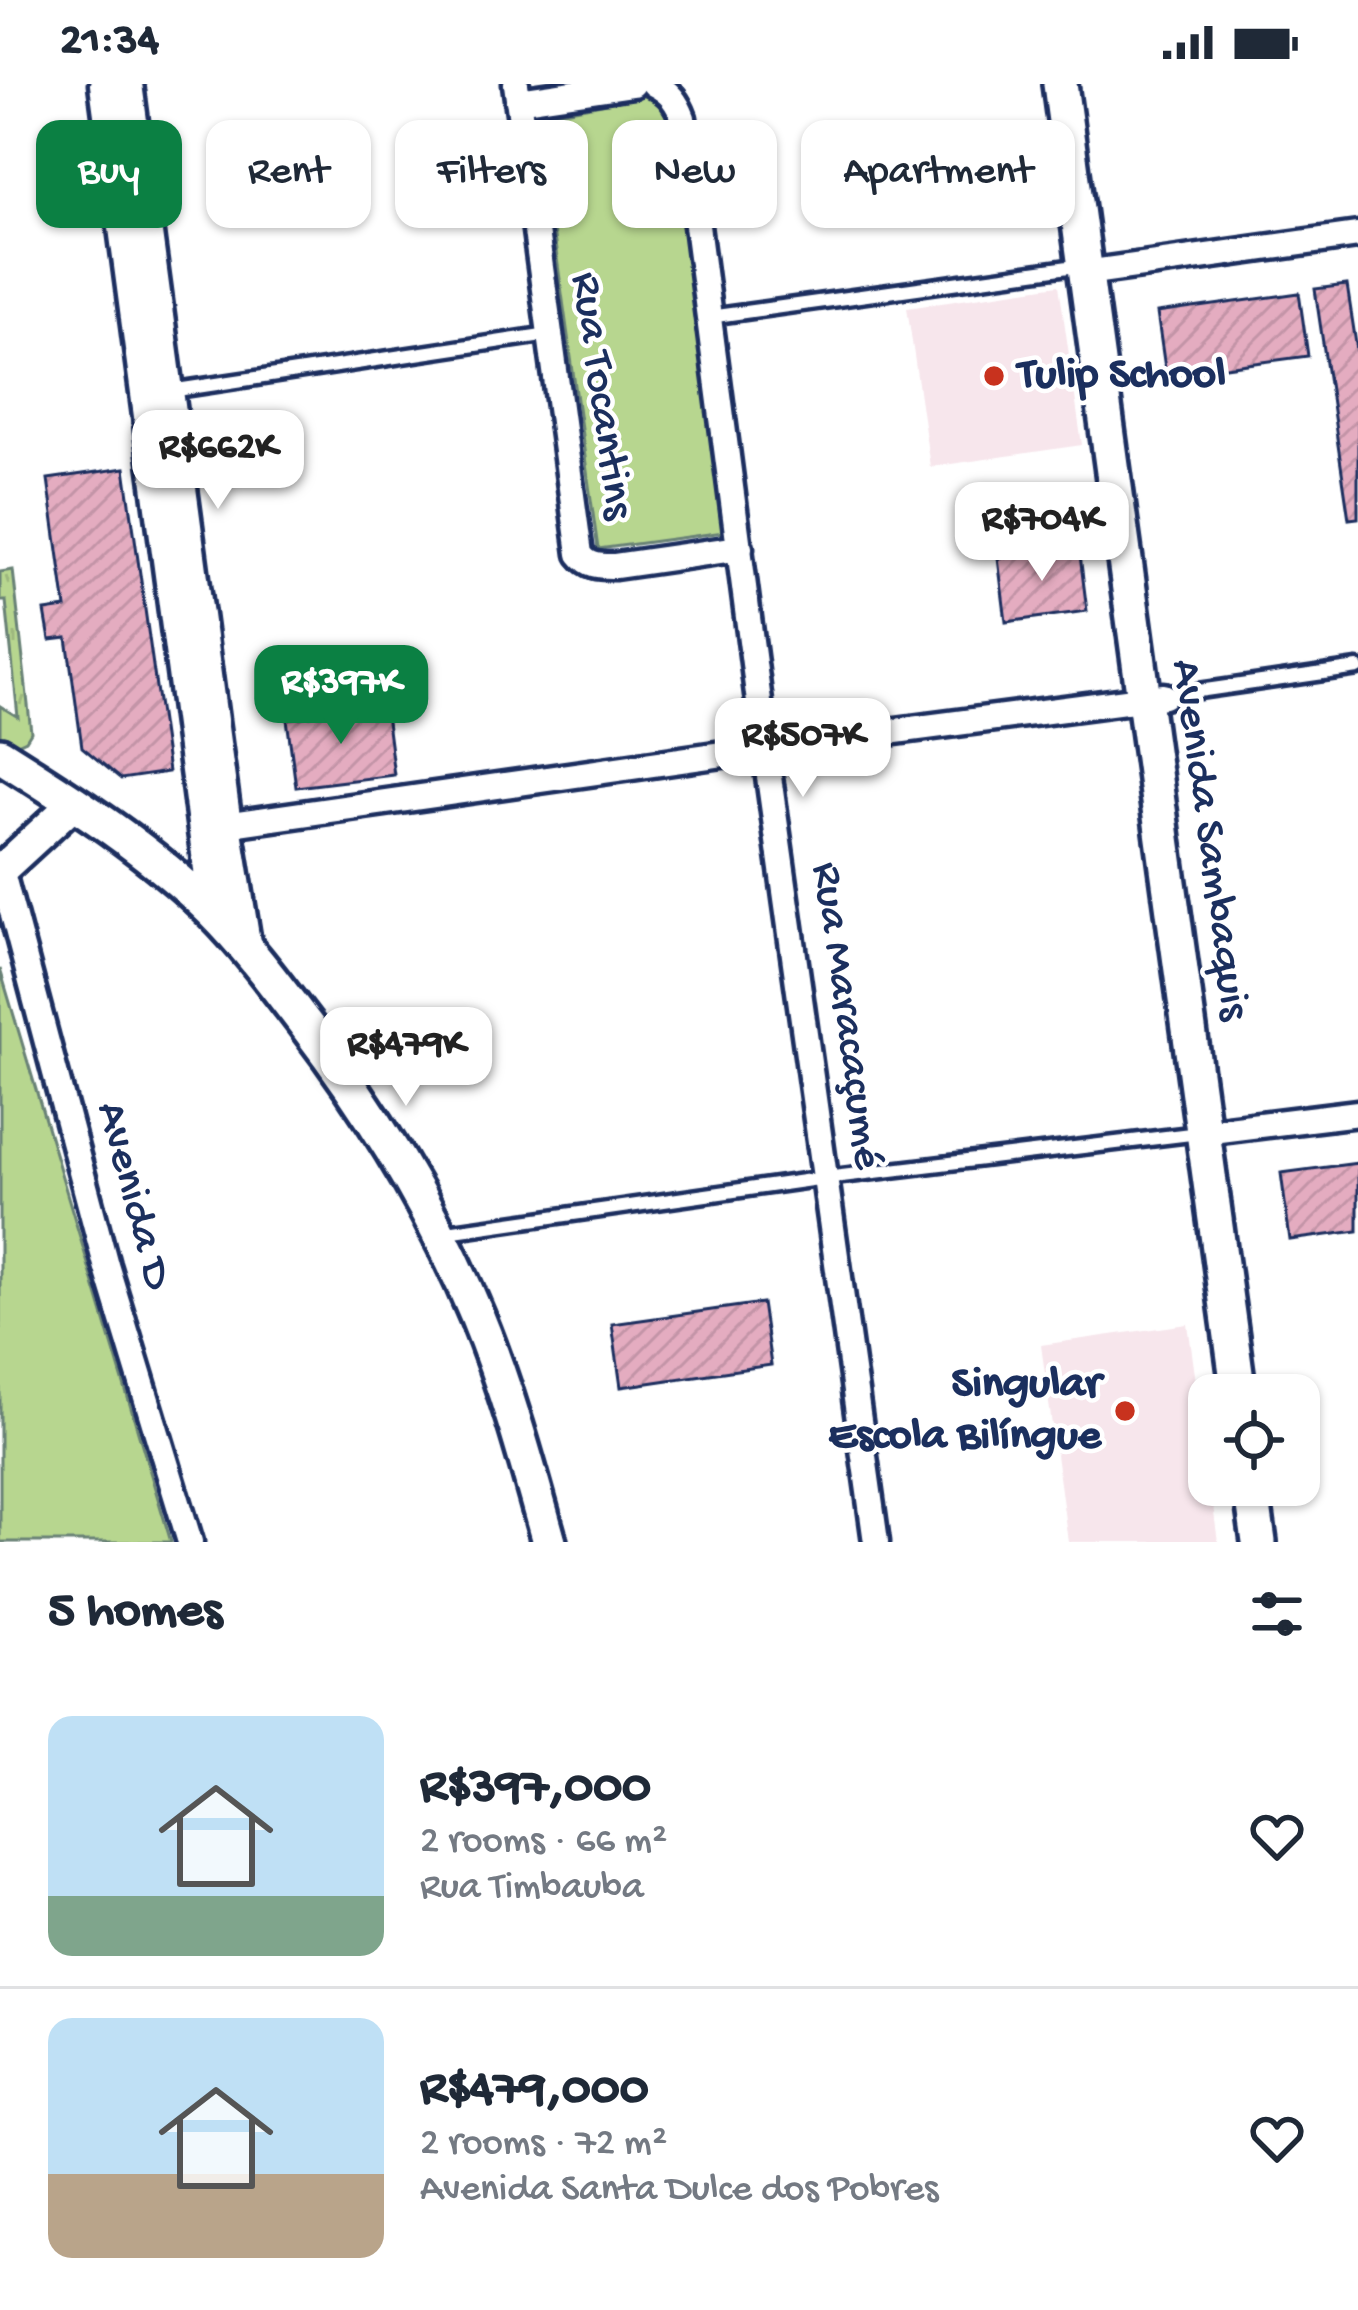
<!DOCTYPE html>
<meta charset="utf-8">
<style>
body{margin:0;font-family:"Gochi Hand",sans-serif;background:#f6f6f7;color:#1f2937;height:100vh;display:flex;flex-direction:column;font-size:45px;white-space:nowrap}
*{box-sizing:border-box;margin:0}
p{font-size:39px;color:#747a83}
.icon{flex:none;width:66px;height:66px;fill:none;stroke:currentColor;stroke-width:2;stroke-linecap:round;stroke-linejoin:round}
.map{position:relative;height:1458px;overflow:hidden}
.panel{display:flex;flex-direction:column;background:#fff;flex:1}
.panel>*{flex:none}
.top-card{position:absolute;left:36px;top:36px;width:1287px;height:108px;display:flex;gap:24px}
.tools{position:absolute;left:1188px;top:1290px;display:grid;gap:24px}
.tools a{display:grid;place-items:center;width:132px;height:132px;border-radius:24px;background:#fff;box-shadow:0 3px 9px #0004;font-size:60px}
.price{position:absolute;translate:-50% -102px;padding:0 27px;border-radius:24px;background:#fff;color:#222;font-size:39px;line-height:78px;filter:drop-shadow(0 3px 6px #0008)}
.price::after{content:'';position:absolute;left:50%;top:72px;width:36px;height:27px;margin-left:-18px;background:inherit;clip-path:polygon(0 0,100% 0,50% 100%)}
.price.current{background:#0b8043;color:#fff}
ul{padding:0;list-style:none}
li{display:flex;align-items:center;gap:36px;height:300px;padding:0 48px}
li+li{border-top:3px solid #e0e1e3}
li span{display:grid;place-items:center;flex:none;width:336px;height:240px;border-radius:24px;color:#555}
li>.icon{margin-inline-start:auto}
span .icon{width:144px;height:144px;fill:#fffc;stroke-width:1}
li b{font-size:51px}
h2{display:flex;justify-content:space-between;align-items:center;height:144px;padding:0 48px;font-size:51px}
.chip{padding:0 42px;border-radius:24px;background:#fff;box-shadow:0 3px 9px #0004;font-size:42px;line-height:108px}
.chip.current{background:#0b8043;color:#fff}
.status{display:flex;justify-content:space-between;align-items:center;height:84px;padding:0 60px;background:#fff;direction:ltr}
.status svg{height:33px;fill:currentColor}
.map>svg:first-child{display:block}
.built{fill:#f7e6ec}
.grass{fill:url(#grass-tufts);stroke:#698276;stroke-width:3}
.park{fill:#b7d68f;stroke:#698276;stroke-width:3}
.building{fill:url(#building-hatch);stroke:#1b2f5e;stroke-width:3}
.lines{fill:none;stroke-linecap:round;stroke-linejoin:round}
.service-casing{stroke:#1b2f5e;stroke-width:21}
.minor-casing{stroke:#1b2f5e;stroke-width:33}
.tertiary-casing{stroke:#1b2f5e;stroke-width:39}
.secondary-casing{stroke:#1b2f5e;stroke-width:42}
.service{stroke:#fff;stroke-width:12}
.minor{stroke:#fff;stroke-width:24}
.tertiary{stroke:#fff;stroke-width:30}
.secondary{stroke:#fff;stroke-width:33}
.poi-dot{fill:#c8321e;stroke:#fff;stroke-width:4.5}
.labels{text-anchor:middle;dominant-baseline:central;stroke-width:9;stroke-linejoin:round;paint-order:stroke}
.poi-label{font-size:45px;font-weight:bold;fill:#1b2f5e;stroke:#fff;text-anchor:start}
.street-label{font-size:45px;fill:#1b2f5e;stroke:#fff}
</style>
<div class="status"><b>21:34</b><svg viewBox="0 0 49 12"><path d="M0 12V9h3v3zM5 12V6h3v6zM10 12V3h3v9zM15 12V0h3v12zM26 1h20v11H26zM47 4h2v5h-2z"/></svg></div>
<div class="map">
<svg width="1358" height="1458" viewBox="0 0 1358 1458">
<defs>
<pattern id="grass-tufts" width="24" height="20" patternUnits="userSpaceOnUse" patternTransform="scale(3)"><rect width="24" height="20" fill="#b7d68f"/><path d="M3 7l-1-3M5 7V3M7 7l1-3M15 17l-1-3M17 17v-4M19 17l1-3" fill="none" stroke="#9db87e"/></pattern>
<pattern id="building-hatch" width="6" height="6" patternUnits="userSpaceOnUse" patternTransform="scale(3)"><rect width="6" height="6" fill="#e4acc0"/><path d="M-1 1l2-2M0 6l6-6M5 7l2-2" fill="none" stroke="#c394a7"/></pattern>
</defs>
<rect width="100%" height="100%" fill="#fff"/>
<filter id="ink" filterUnits="userSpaceOnUse"><feTurbulence type="fractalNoise" baseFrequency=".00833" numOctaves="2"/><feDisplacementMap in="SourceGraphic" scale="24" xChannelSelector="R" yChannelSelector="G"/><feConvolveMatrix kernelMatrix="1 2 1 2 8 2 1 2 1" color-interpolation-filters="sRGB"/></filter>
<g filter="url(#ink)">
<path class="built" d="M1059 201 1082 361 930 383 907 223Z
M1188 1240 1218 1458H1068L1041 1261Z"/>
<path class="grass" d="M13 486 31 648 26 656 15 661 0 652V622L18 633 6 517H0V488Z"/>
<path class="park" d="M650 11 661 19 672 35 724 448 598 465 537 32Z
M0 885 171 1458H0Z"/>
<path class="building" d="M1347 201 1358 273V434L1349 435 1315 205Z
M1299 209 1308 272 1166 291 1157 229Z
M125 384 168 688 121 695 82 663 67 554 50 556 45 527 66 524 48 395Z
M1079 463 1087 527 1006 538 998 474Z
M385 622 394 691 296 703 287 635Z
M1358 1079V1147L1290 1156 1281 1089Z
M762 1219 771 1281 621 1303 612 1240Z"/>
<g class="lines">
<defs>
<path id="service" d="M709 233 1083 181
M170 307 549 250
M1164 612 1358 584
M440 1149 825 1094 1199 1049"/>
<path id="minor" d="M516 0 580 470C590 483 600 482 615 482L740 464
M654 0C670 8 677 18 683 34L765 664 876 1458
M518 17 633 0
M1085 189 1358 151
M210 743 765 664 1164 612
M1 785 106 1181 190 1458
M1203 1048 1358 1029"/>
<path id="tertiary" d="M105 0 215 830
M127 0 226 741 246 865
M0 787 75 718"/>
<path id="secondary" d="M1060 0 1239 1311
M0 671C75 718 150 766 213 828 247 862 277 903 306 941 374 1030 434 1128 477 1232 507 1305 528 1382 549 1458
M1251 1401 1259 1458"/>
</defs>
<use href="#service" class="service-casing"/>
<use href="#minor" class="minor-casing"/>
<use href="#tertiary" class="tertiary-casing"/>
<use href="#secondary" class="secondary-casing"/>
<use href="#service" class="service"/>
<use href="#minor" class="minor"/>
<use href="#tertiary" class="tertiary"/>
<use href="#secondary" class="secondary"/>
</g>
</g>
<g class="poi-dot">
<circle cx="994" cy="292" r="12"/>
<circle cx="1125" cy="1327" r="12"/>
</g>
<g class="labels">
<g class="poi-label">
<text x="1018" y="292">Tulip School</text>
<text x="1101" y="1301" text-anchor="end">Singular<tspan x="1101" dy="52">Escola Bilíngue</tspan></text>
</g>
<g class="street-label">
<text transform="translate(600 312) rotate(82)">Rua Tocantins</text>
<text transform="translate(1208 756) rotate(82)">Avenida Sambaquis</text>
<text transform="translate(845 932) rotate(82)">Rua Maracaçumé</text>
<text transform="translate(132 1112) rotate(75)">Avenida D</text>
</g>
</g>
</svg>
<div class="tools">
<a><svg class="icon" aria-label="locate" viewBox="0 0 24 24"><circle cx="12" cy="12" r="6"/><path d="M12 2v4M12 18v4M2 12h4M18 12h4"/></svg></a>
</div>
<b class="price" style="left:218px;top:428px">R$662K</b>
<b class="price" style="left:1042px;top:500px">R$704K</b>
<b class="price current" style="left:341px;top:663px">R$397K</b>
<b class="price" style="left:803px;top:716px">R$507K</b>
<b class="price" style="left:406px;top:1025px">R$479K</b>
<div class="top-card">
<a class="chip current">Buy</a>
<a class="chip">Rent</a>
<a class="chip">Filters</a>
<a class="chip">New</a>
<a class="chip">Apartment</a>
</div>
</div>
<section class="panel">
<h2>5 homes<svg class="icon" aria-label="filters" viewBox="0 0 24 24"><path d="M4 7h16M4 17h16"/><circle cx="9" cy="7" r="2"/><circle cx="15" cy="17" r="2"/></svg></h2>
<ul>
<li><span style="background:linear-gradient(#bfe0f5 75%,#7fa58c 0)"><svg class="icon" aria-label="home" viewBox="0 0 24 24"><path d="M3 11l9-7 9 7M6 9v11h12V9"/></svg></span><div><b>R$397,000</b><p>2 rooms · 66 m²</p><p>Rua Timbauba</p></div><svg class="icon" aria-label="heart" viewBox="0 0 24 24"><path d="M12 20l-8-8c-3-5 5-10 8-4 3-6 11-1 8 4z"/></svg></li>
<li><span style="background:linear-gradient(#bfe0f5 65%,#b9a48a 0)"><svg class="icon" aria-label="home" viewBox="0 0 24 24"><path d="M3 11l9-7 9 7M6 9v11h12V9"/></svg></span><div><b>R$479,000</b><p>2 rooms · 72 m²</p><p>Avenida Santa Dulce dos Pobres</p></div><svg class="icon" aria-label="heart" viewBox="0 0 24 24"><path d="M12 20l-8-8c-3-5 5-10 8-4 3-6 11-1 8 4z"/></svg></li>
</ul>
</section>
